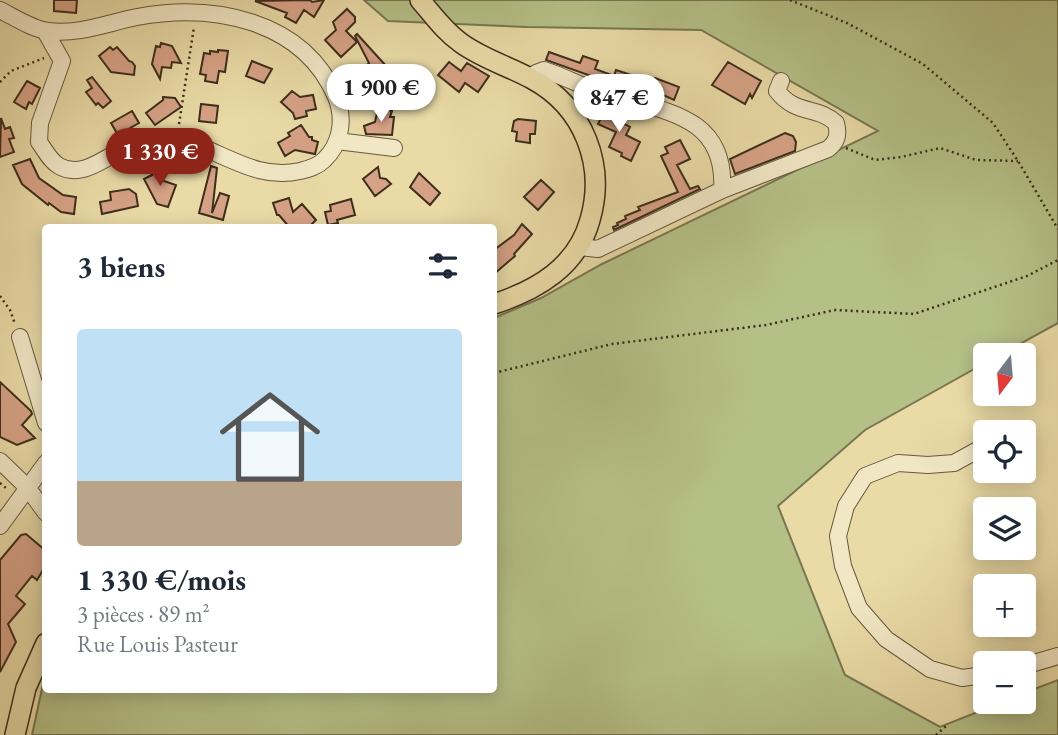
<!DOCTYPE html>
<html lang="fr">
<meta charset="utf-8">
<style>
body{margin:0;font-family:"EB Garamond",serif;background:#f2f2f3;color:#1f2937;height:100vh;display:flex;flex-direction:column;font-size:26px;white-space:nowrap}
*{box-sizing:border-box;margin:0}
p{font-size:23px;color:#747a83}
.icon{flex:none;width:38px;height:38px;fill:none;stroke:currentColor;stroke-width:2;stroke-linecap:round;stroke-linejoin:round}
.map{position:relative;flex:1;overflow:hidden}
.sheet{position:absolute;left:42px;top:224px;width:455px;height:469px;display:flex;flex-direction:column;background:#fff;border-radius:7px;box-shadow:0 4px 18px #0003}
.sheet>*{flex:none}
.needle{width:46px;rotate:196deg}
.tools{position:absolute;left:973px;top:343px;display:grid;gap:14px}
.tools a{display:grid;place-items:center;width:63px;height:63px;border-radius:7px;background:#fff;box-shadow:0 4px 18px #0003;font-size:35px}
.price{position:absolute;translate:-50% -60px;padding:0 16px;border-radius:24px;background:#fff;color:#222;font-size:23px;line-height:46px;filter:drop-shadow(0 2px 4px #0008)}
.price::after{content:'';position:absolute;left:50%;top:42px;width:21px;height:16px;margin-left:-10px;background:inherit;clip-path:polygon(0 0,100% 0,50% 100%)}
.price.selected{background:#8f2418;color:#fff}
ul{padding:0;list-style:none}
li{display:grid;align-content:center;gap:14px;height:371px;padding:0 35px}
li span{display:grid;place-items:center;height:217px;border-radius:7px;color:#555}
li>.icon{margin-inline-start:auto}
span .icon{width:126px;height:126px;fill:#fffc;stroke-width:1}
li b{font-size:30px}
h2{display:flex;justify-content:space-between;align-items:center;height:84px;padding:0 35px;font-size:30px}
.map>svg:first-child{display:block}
.green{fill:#b5c087;stroke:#787752;stroke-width:2}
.building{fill:#d6a185;stroke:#3c2e1c;stroke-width:2}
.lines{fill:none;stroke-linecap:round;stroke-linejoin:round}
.minor-casing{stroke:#67593e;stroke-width:18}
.major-casing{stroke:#3c2e1c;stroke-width:22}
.path{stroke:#3c2e1c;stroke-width:2.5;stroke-dasharray:2 3.5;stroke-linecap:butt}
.minor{stroke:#f1e7c5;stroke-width:16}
.major{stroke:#e9daa6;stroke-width:19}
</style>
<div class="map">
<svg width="1058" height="735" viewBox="0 0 1058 735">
<rect width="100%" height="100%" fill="#e9daa6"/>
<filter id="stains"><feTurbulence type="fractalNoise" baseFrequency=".00286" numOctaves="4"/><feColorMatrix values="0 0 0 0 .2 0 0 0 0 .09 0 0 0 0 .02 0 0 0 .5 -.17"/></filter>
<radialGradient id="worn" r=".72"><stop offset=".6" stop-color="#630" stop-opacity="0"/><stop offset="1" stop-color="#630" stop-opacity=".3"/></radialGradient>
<path class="green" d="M364 0H1058V323L1000 355H985V363L865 430 778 506 845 675 940 727 1003 702H1024V693L1058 680V735H32L45 675 46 690H494V318L541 298 602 264 878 131 701 30 527 27 388 21Z"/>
<path class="building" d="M54 0H77L76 13 54 11Z
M310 0 312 2 324 0 314 17 304 10 296 23 285 17 287 13 255 1Z
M347 9 355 17V22L346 31 357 42 341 57 325 40 336 30 333 22Z
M357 34 388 68 382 74 385 77 375 87 360 72 369 63 355 36Z
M161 43 172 46 181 63 172 62 171 68 162 67 160 79 152 64 156 46 160 47Z
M110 47 113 50 117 47 129 61 132 62 135 66 134 75 111 72 99 56Z
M218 50 228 51 225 72 219 71 217 83 205 81 206 75 200 74 204 53 210 54V51L218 52Z
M549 52 580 63 583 56 598 61 595 69 614 76 616 70 634 76 630 90 546 60Z
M252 61 272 69 264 83 246 76Z
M449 62 461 71 467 63 489 76 478 92 465 83 459 92 438 75Z
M728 62 761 81 752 98 750 94 745 104 712 85Z
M92 77 111 101 103 108 98 103 96 105 86 92 92 88 87 80Z
M655 78 679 87 674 100 650 89Z
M27 81 40 88 32 104 29 102 26 109 14 102Z
M292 91 300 97 313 95 316 109 306 111 307 116 295 119 293 113 281 102Z
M163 97 175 98 181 107 155 125 146 113 163 100Z
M201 104 218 106 216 123 199 121Z
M378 108 392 111 390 117H394L392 135 366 134 364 126 375 122Z
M606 108 624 116 621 122 630 127 626 135 640 142 631 161 621 156 622 153 609 147 616 132 598 124Z
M132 111 139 123 118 135 111 123Z
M1 118 5 129 10 127 14 138 9 139 14 152 0 157Z
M518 119 536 121 535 134H530V143L516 141 517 132 512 131 514 121Z
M301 125 309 137H312V140L318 142 315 154 295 150 285 156 278 143 290 136 288 133Z
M785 133 793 136 796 142 795 151 735 174 730 159Z
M680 140 690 159 677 165 690 189 698 186 700 189 614 230 613 227 618 225 617 223 626 219 625 216 640 210 638 207 678 192 661 156 668 153 665 147Z
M30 159 39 178 63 195 76 197 74 214 61 212 49 203 48 205 22 184 13 165Z
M154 166 164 170 161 180 176 185 168 207 157 204 144 179 152 175Z
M211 166 217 168 212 213 220 193 229 196 223 220 199 213Z
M378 167 380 178 386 179 391 184 375 196 363 179Z
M419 173 440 193 430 205 410 187Z
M541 180 554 192 538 210 524 197Z
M129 189 136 194 138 206 102 214 100 202 111 200 110 192Z
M289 198 293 212 302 204 316 220 308 228H290L279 215H277L273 203Z
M351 199 355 215 337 220 338 223 328 225 325 212 331 211 330 205Z
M522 224 532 234 514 254 515 256 494 274V250L514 235Z
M0 382 31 411 32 414 22 425 35 438 17 445 0 437Z
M26 534 46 551V565L37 580 32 576 16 596 25 604 8 624 16 642 0 672V560L21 535Z"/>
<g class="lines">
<defs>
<path id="minor" d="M0 10C14 17 32 29 48 31 78 35 107 23 137 17 212 3 303 19 336 97 345 119 341 144 324 160 317 167 308 169 300 171 260 180 230 157 194 144 188 142 181 139 174 138 157 137 132 144 118 152 100 161 80 178 59 166 50 161 45 150 39 142L40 123 62 61 45 31
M533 79 536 73 544 70C563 76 581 86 600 92 656 111 727 111 722 190L598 249 580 247
M337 141 394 148
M722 190 828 149C837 142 839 135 836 123 816 105 797 116 777 91L781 81
M20 337 46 423
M1006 432 1009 430
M985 446 954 463 928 465 898 463 865 476 846 506 838 536 843 566 859 608 886 639 930 669 962 678 985 675
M0 461 27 487 46 513
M0 526 46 463
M1024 666 1058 656"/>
<path id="major" d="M420 0C433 15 444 31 461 43 483 59 508 66 532 79 584 107 606 165 590 220 577 267 537 290 494 304
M15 735 26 688 46 643"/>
</defs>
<use href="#minor" class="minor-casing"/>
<use href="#major" class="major-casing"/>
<path class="path" d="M790 0 847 23 923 64 993 123 1018 161 1058 229
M0 82 11 71 44 58
M179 124 194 27
M846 148 875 160 901 157 940 148 976 160 1018 161
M0 296 10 310 15 324
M494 373 612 344 766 325 835 310 914 314 1027 276 1058 260
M0 483 7 489
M936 735 946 726"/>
<use href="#minor" class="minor"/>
<use href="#major" class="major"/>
</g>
<rect width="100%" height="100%" filter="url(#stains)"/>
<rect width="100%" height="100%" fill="url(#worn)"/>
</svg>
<div class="tools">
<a><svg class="needle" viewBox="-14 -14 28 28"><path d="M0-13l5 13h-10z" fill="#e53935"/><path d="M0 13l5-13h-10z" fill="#747a83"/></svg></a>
<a><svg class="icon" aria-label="locate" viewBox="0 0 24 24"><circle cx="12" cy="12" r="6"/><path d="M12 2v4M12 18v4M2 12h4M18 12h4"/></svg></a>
<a><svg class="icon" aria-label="layers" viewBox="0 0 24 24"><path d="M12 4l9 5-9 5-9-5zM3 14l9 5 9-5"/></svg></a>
<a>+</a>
<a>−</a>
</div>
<b class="price" style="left:381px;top:124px">1 900 €</b>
<b class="price" style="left:619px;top:134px">847 €</b>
<b class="price selected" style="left:160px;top:188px">1 330 €</b>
<section class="sheet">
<h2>3 biens<svg class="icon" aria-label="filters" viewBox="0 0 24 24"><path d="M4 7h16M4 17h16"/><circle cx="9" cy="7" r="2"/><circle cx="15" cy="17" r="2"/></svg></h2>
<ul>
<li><span style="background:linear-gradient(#bfe0f5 70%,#b9a48a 0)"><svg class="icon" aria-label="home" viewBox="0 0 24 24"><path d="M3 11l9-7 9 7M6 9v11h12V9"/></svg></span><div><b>1 330 €/mois</b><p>3 pièces · 89 m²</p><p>Rue Louis Pasteur</p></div></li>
</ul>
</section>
</div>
